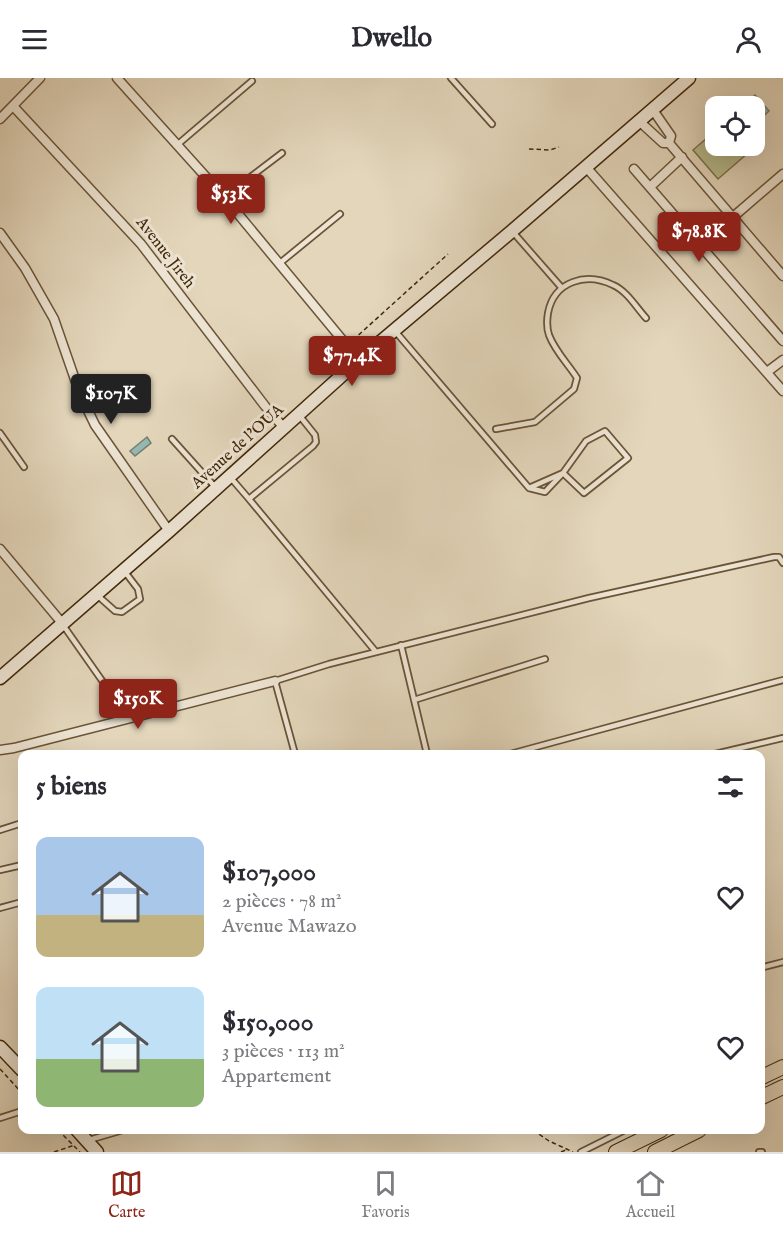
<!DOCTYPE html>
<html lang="fr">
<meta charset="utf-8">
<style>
body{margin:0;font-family:"IM FELL English",serif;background:#f7f7f7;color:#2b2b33;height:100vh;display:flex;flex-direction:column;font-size:22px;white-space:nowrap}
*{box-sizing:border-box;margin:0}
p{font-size:20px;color:#7c7c81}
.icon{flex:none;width:33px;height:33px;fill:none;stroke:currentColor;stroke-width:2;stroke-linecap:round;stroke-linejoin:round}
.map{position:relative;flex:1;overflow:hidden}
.panel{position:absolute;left:18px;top:672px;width:747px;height:384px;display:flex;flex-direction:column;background:#fff;border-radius:12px;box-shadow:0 6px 24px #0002}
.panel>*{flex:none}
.fabs{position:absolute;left:705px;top:18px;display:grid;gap:12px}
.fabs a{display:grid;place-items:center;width:60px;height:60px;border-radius:12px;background:#fff;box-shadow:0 6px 24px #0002;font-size:30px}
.price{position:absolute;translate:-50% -51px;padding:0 14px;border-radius:6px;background:#8f2418;color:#fff;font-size:20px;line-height:39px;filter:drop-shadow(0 2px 3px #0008)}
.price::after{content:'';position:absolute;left:50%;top:36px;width:18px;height:14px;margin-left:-9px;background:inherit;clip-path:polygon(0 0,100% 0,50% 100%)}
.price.selected{background:#222;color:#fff}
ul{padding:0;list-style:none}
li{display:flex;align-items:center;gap:18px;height:150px;padding:0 18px}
li span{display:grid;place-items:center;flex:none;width:168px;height:120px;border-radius:12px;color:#555}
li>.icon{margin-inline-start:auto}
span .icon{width:72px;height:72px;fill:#fffc;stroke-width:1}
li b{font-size:26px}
h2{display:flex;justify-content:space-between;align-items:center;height:72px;padding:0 18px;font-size:26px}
header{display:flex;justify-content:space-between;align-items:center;height:78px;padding:0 18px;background:#fff;font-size:27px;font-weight:800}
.menu{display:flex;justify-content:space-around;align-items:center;height:84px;border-top:2px solid #e1e1e2;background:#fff;font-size:16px;color:#7c7c81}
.menu a{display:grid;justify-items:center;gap:3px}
.menu .selected{color:#8f2418}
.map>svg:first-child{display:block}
.green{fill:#b9bc8d;stroke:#7d724c;stroke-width:1.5}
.water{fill:#95b9b3;stroke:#737f70;stroke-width:1.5}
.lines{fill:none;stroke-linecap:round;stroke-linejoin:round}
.lane-casing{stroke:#6a5437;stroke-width:8}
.street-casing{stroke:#6a5437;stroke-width:11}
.secondary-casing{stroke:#41280b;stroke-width:15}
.primary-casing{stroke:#41280b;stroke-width:16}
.path{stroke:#41280b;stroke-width:1.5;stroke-dasharray:4.5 3;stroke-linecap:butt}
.lane{stroke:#ede4d3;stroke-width:4.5}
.street{stroke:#ede4d3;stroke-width:8}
.secondary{stroke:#ede4d3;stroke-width:12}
.primary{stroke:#e3d6bb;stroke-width:14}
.labels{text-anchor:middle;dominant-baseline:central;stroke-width:6;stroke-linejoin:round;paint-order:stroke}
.street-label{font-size:16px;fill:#41280b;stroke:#ede4d3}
</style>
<header><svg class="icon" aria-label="menu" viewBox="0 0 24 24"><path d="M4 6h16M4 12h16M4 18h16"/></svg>Dwello<svg class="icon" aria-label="person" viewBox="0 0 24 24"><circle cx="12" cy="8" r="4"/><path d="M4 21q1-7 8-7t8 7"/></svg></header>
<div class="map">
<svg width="783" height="1074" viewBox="0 0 783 1074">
<rect width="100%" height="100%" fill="#e3d6bb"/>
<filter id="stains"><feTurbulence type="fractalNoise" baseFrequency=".00333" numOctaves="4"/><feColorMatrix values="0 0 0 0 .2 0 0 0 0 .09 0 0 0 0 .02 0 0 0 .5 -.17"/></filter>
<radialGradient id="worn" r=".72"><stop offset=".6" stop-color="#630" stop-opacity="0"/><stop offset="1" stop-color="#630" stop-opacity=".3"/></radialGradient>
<path class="green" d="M715 53 716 68H741L748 75 718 101 693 72Z"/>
<path class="water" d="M755 17 769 33 755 46 754 28H742Z
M147 359 151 365 135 378 130 373Z"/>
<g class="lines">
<defs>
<path id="lane" d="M451 0 492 46
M177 67 252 3
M224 119 282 75
M512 153 561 209
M280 185 340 136
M395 253 529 410
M496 351 535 344 574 311 577 300C568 286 555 273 549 257 547 251 547 241 548 235 554 203 586 194 613 207 627 213 636 229 646 240
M0 355 24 389
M172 361 216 410
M563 395 529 410 545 414 563 395 586 363 605 353 628 380 584 415 563 395
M230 399 249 421 313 368 316 364 315 357 299 337
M249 421 376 574
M97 517 115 533 122 534 140 521 138 511 125 494
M63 547 103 604
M401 567 427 676
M414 622 545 581
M295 676 275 603 329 586 589 520 774 479H779L783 485
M510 676 783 602
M715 676 783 660
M0 752 22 745
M0 792 22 787
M0 830 22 824
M760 890 783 884
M0 1040 22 1033
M89 1062 123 1052
M581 1074 625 1052
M759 1074H762"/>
<path id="street" d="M117 0 224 119 359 282
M13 28 141 166 265 328 284 350
M0 41 40 0
M639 43 663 65H669L671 58 653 32
M669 65 783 198
M586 89 783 313
M634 91 783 263
M650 109 682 79
M733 139 783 96
M0 155 25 190 54 241 80 316 95 347 169 453
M767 294 783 282
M0 471 62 545
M0 672 14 670 275 603"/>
<path id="secondary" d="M0 600 169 453 359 282 512 153 689 0
M0 969 22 992
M77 1052 97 1074"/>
<path id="primary" d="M760 1000 783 989
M760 1020 783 1009
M616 1074 661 1052
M655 1074 699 1052"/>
</defs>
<use href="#lane" class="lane-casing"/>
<use href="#street" class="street-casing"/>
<use href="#secondary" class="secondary-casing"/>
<use href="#primary" class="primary-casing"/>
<path class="path" d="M529 71 550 72 559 69
M353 262 448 176
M0 991 22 1015
M58 1052 80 1074
M533 1052 549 1063 573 1074
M54 1074 75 1067
M561 1074 568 1071"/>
<use href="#lane" class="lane"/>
<use href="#street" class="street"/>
<use href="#secondary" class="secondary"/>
<use href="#primary" class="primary"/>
</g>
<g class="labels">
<g class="street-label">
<text transform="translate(165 175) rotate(52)">Avenue Jireh</text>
<text transform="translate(238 369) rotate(-42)">Avenue de l’OUA</text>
</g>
</g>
<rect width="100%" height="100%" filter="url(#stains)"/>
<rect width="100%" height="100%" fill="url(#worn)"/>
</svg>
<div class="fabs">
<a><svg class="icon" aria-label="locate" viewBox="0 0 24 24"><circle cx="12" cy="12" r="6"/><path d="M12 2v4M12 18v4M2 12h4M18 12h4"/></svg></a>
</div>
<b class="price" style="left:231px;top:147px">$53K</b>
<b class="price" style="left:699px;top:185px">$78.8K</b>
<b class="price" style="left:352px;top:309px">$77.4K</b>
<b class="price selected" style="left:111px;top:347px">$107K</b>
<b class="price" style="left:138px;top:652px">$150K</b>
<section class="panel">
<h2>5 biens<svg class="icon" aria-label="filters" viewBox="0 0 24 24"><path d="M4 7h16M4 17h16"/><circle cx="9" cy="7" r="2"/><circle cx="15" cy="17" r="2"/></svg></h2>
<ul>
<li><span style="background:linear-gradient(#a9c7e8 65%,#c2b280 0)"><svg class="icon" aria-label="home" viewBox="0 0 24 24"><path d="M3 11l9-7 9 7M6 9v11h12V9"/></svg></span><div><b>$107,000</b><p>2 pièces · 78 m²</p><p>Avenue Mawazo</p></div><svg class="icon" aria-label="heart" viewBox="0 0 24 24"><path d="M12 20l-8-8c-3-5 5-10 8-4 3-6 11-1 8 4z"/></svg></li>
<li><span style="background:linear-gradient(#bfe0f5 60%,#8fb573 0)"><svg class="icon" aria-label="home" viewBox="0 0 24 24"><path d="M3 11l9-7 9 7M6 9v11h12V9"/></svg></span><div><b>$150,000</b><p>3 pièces · 113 m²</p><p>Appartement</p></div><svg class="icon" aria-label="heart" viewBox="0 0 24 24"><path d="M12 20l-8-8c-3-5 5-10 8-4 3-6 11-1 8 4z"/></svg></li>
</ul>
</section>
</div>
<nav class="menu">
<a class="selected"><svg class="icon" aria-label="map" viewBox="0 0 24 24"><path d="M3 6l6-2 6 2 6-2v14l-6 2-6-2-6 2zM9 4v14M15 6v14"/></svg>Carte</a>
<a><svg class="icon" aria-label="saved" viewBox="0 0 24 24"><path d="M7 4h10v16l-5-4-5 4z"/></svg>Favoris</a>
<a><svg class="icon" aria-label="home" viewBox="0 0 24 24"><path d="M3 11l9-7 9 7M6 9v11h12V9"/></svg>Accueil</a>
</nav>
